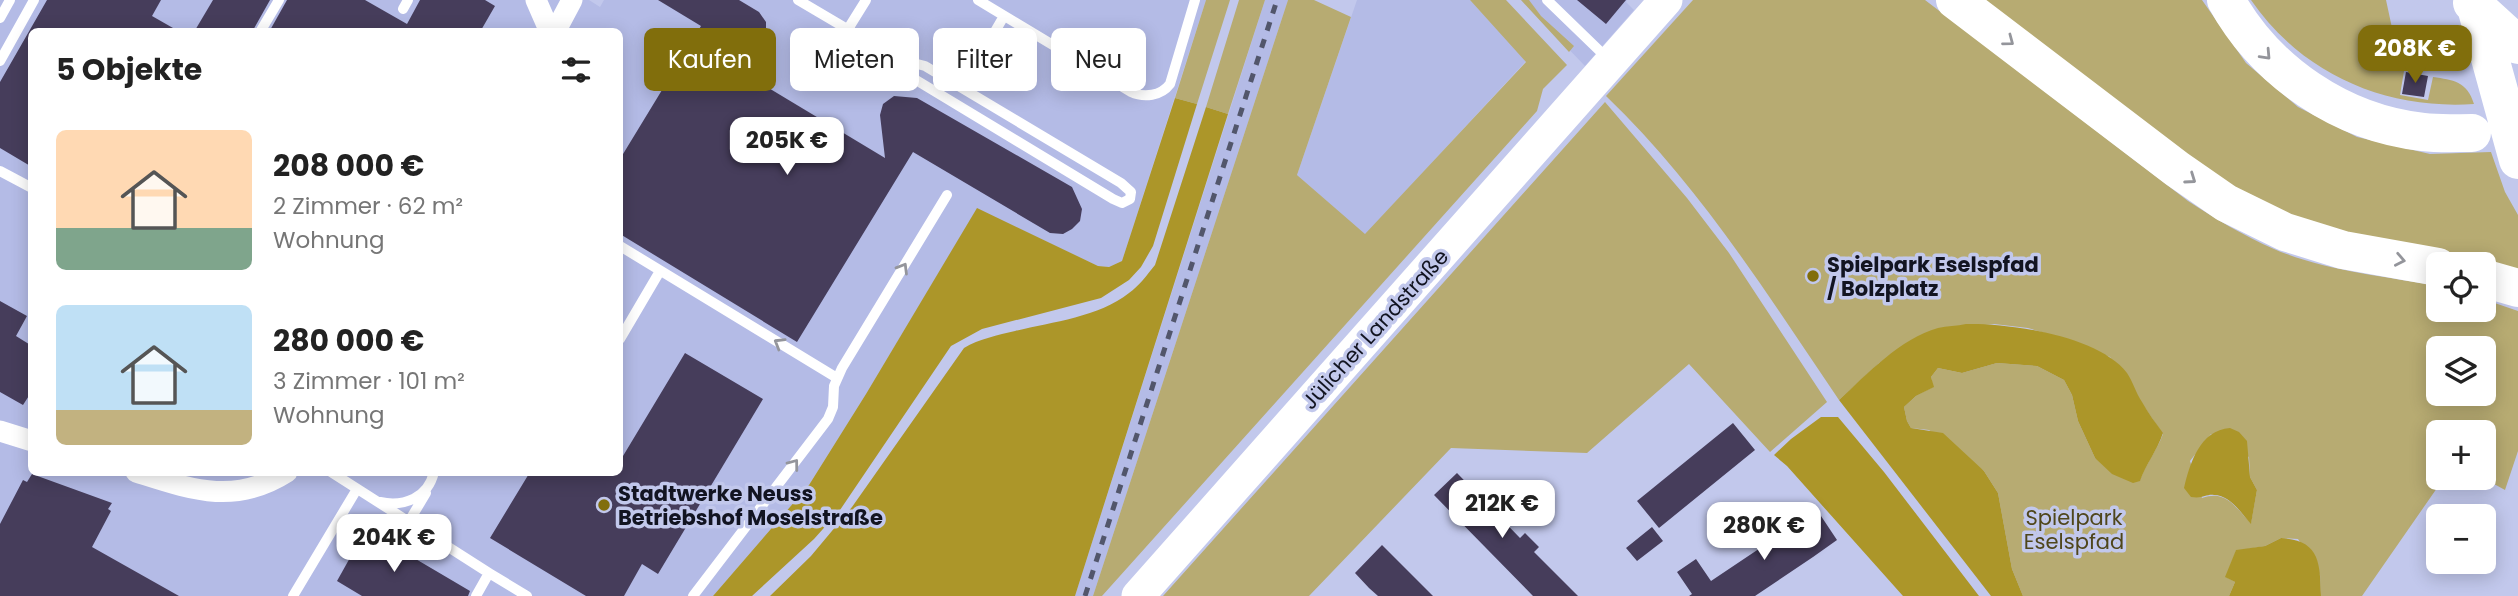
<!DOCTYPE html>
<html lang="de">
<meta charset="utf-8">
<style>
body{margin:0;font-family:Poppins,sans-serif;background:#f6f6f6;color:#222;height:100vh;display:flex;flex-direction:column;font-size:26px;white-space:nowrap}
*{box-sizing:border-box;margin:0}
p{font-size:23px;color:#767676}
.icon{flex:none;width:38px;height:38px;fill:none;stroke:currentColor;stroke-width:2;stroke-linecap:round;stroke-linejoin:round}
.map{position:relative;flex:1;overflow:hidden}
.drawer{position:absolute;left:28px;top:28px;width:595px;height:448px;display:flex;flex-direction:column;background:#fff;border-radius:10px;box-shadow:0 4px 18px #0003}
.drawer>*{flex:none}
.guide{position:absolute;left:644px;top:28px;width:665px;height:63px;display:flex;gap:14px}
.tools{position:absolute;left:2426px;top:252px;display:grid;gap:14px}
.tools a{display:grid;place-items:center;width:70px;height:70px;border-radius:10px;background:#fff;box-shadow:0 4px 18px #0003;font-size:35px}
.price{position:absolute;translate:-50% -60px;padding:0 16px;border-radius:14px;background:#fff;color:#222;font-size:23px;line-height:46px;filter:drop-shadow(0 2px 4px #0008)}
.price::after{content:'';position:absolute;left:50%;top:42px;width:21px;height:16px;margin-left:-10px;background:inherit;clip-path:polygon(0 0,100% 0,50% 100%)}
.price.active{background:#816e0c;color:#fff}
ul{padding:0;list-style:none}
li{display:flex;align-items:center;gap:21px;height:175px;padding:0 28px}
li span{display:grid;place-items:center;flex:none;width:196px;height:140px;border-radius:10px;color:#555}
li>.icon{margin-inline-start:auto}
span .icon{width:84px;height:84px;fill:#fffc;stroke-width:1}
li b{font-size:30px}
h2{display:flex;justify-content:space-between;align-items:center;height:84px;padding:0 28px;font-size:30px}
.chip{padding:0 24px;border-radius:10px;background:#fff;box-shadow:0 4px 18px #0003;font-size:24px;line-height:63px}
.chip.active{background:#816e0c;color:#fff}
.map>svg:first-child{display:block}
.built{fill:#b4bbe6;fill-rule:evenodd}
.green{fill:#b7ab72;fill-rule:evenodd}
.forest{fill:#ac9629}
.building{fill:#463d5b}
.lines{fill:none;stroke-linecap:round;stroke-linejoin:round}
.lane{stroke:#fff;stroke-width:10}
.street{stroke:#fff;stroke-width:21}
.primary{stroke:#fff;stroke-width:33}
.highway{stroke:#fff;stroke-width:38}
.rail{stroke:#52566b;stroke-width:5;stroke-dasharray:9 9;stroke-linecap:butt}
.oneway{stroke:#94959b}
.poi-dot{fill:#816e0c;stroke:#c2c8ec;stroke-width:2.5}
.labels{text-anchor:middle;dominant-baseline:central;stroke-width:7;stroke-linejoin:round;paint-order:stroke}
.poi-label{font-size:21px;font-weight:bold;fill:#121421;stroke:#c2c8ec;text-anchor:start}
.street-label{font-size:21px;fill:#121421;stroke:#c2c8ec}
.park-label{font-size:21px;fill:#4f461b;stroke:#c2c8ec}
</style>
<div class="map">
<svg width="2518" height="596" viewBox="0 0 2518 596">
<rect width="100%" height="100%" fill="#c2c8ec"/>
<path class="built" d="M0 0H589L600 7 604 0H1206L1122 261 1109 267 1098 266 977 209 866 394 809 485 713 596H0ZM32 32H620V472H32Z
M1265 0H1288L1093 596H1075Z
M1357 0H1470L1526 61 1365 235 1297 175Z
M1521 0H1627L1626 2 1634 10 1585 66Z"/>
<path class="green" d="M1206 0H1230L1197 104 1175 98Z
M1239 0H1265L1228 114 1206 107Z
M1288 0H1314L1351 17 1297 175 1365 234 1526 62 1470 0H1506L1567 65 1543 89 1537 111 1102 596H1093Z
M1521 0H1529L1541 16 1574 46 1569 52Z
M1693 0H1925L2188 201C2216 219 2244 236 2274 249 2325 271 2384 276 2438 286V310H2483V299L2518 311V451L2505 490 2483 478V432H2438V478H2444L2362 596H2321L2320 575 2298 539 2281 538 2265 546 2236 551 2226 577 2235 582 2229 596H2023L2012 569 1998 493 1984 471 1929 430 1911 428 1907 421 1904 407 1916 396 1933 387 1931 377 1938 368 1962 373 1997 363 2037 366 2064 380 2072 395 2078 421 2095 458 2140 480C2146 464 2157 450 2163 434L2110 357 2071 341 2028 328 1994 324 1937 329 1879 363 1839 400C1767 294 1699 185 1606 96ZM2438 348H2483V394H2438ZM2211 434 2249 457 2250 477 2257 490 2251 523C2235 508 2227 489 2202 498L2190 461Z
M1973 0H2202L2246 63 2298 107 2357 137 2430 154 2491 152 2505 192 2518 215V280L2483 264H2463L2347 242 2248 205Z
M2251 0H2386L2400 65 2404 71 2400 95 2428 100 2433 77C2453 80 2467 81 2474 104 2385 110 2302 74 2251 0Z
M1605 102 1687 198 1729 253 1827 402 1770 452 1689 364 1587 453 1451 448 1309 596H1163Z"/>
<path class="forest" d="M1175 98 1197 104 1153 246 1141 267 1129 280 1101 298 982 329 951 346 840 510 814 539 752 596H713L809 485 866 394 977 208 1098 266 1109 267 1122 261Z
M1206 107 1228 114 1075 596H770L811 556 852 507 964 348C979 339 998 335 1015 331 1052 322 1099 317 1129 293 1139 286 1147 275 1155 265Z
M1966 324C2010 323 2099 336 2127 373 2133 382 2136 393 2142 402 2148 413 2156 423 2163 433 2157 451 2146 464 2140 481L2133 483 2112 474 2095 458 2078 421 2072 395 2064 380 2037 366 1997 363 1962 373 1938 368 1931 377 1934 387 1916 396 1904 407 1907 421 1911 428 1943 433 1984 471 1998 493 2012 569 2023 596H1991L1839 400C1866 375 1901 338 1938 328 1947 326 1957 326 1966 324Z
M1821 417H1838L1884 472 1979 596H1903L1787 466 1774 455 1791 439Z
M2230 428 2239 432 2247 441 2250 477 2257 490 2251 524C2241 513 2230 495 2214 495 2206 494 2203 499 2191 497L2184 488C2190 463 2200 430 2230 428Z
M2281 538C2320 540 2320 563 2321 596H2229L2235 582 2225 577 2236 550 2265 546Z"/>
<path class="building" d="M47 0H161L152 16 180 32H32V167L0 148V82Z
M213 0H270L252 32H194Z
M287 0H365L407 24 420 0H485L495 6 480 32H269Z
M658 0H739L759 12 766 22V34L760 43 722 60 885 158 880 115 883 104 894 96 917 98 1072 187 1082 209 1080 221 1072 229 1063 234 1050 233 913 152 797 342 620 234V159L701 26Z
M1577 0H1626L1606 24Z
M2406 72 2428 76 2424 97 2402 94Z
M0 301 27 316 16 336 32 346V391L23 405 0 392Z
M685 353 763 399 658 574 642 564 624 596H586L490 538 530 472H620V461Z
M1733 423 1755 450 1659 528 1637 501Z
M1457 473 1520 538 1525 533 1539 547 1534 552 1578 596H1533L1434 495Z
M32 474 112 503 108 509 111 511 92 547 179 596H0V524L23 480 27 482Z
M1817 510 1837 540 1813 557 1755 596H1689L1692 594 1677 572 1696 559 1711 581Z
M1652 527 1663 541 1637 561 1626 548Z
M375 535 470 591 468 596H362L337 581 356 547 364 552Z
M1382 545 1433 596H1378L1369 588 1355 573Z"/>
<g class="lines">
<path class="lane" d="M798 0 898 59
M978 0 1131 92C1144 98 1161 96 1170 84L1195 0
M1547 0 1608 59
M403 9 408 0
M0 18 10 0
M848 29 866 0
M260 32 279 0
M898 59 925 66 1121 183 1131 192 1130 199 1122 203 1113 199 916 80Z
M0 61 34 0
M962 88 1004 16
M0 171 32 188
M620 246 837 378
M620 339 660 271
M331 472 489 573 476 596
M380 502C404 507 428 498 434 472
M408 523 426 493
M489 573 527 596
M293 596 357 489
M693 596 828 419 833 407 834 386 842 368 947 195"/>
<path class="street" d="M536 0 550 32
M555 32 572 0
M0 431 32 441
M136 472C190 489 234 506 287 472"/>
<path class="primary" d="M1138 596 1666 0"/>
<path class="highway" d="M1955 0 2177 169 2226 203 2285 232 2343 250 2438 267
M2226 0C2266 72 2341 123 2423 132 2439 134 2456 133 2472 133
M2474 0 2518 160
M2472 3 2518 45
M2483 278 2518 288"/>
<path class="rail" d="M1085 596 1277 0"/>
</g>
<defs><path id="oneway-chevron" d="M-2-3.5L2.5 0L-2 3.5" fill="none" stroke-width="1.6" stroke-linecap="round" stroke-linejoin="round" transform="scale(1.75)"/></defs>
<g class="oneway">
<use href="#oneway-chevron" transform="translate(2009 41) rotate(37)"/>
<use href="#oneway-chevron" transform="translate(2266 55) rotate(47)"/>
<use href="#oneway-chevron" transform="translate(2191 179) rotate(35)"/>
<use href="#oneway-chevron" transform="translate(2400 260) rotate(11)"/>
<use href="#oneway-chevron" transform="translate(903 268) rotate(-59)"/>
<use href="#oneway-chevron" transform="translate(779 343) rotate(-149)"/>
<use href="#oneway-chevron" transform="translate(794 464) rotate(-53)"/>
</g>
<g class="poi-dot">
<circle cx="1813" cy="276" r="7"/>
<circle cx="604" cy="505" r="7"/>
</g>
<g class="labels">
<g class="poi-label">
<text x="1827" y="264">Spielpark Eselspfad<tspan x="1827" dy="24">/ Bolzplatz</tspan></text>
<text x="618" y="493">Stadtwerke Neuss<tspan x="618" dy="24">Betriebshof Moselstraße</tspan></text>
</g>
<g class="street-label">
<text transform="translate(1375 329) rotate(-48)">Jülicher Landstraße</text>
</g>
<g class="park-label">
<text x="2074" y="517">Spielpark<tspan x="2074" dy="24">Eselspfad</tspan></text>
</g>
</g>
</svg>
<div class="tools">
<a><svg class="icon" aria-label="locate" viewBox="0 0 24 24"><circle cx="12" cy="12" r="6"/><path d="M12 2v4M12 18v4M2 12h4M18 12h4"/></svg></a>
<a><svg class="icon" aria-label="layers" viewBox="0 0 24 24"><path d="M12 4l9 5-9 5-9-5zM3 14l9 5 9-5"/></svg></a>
<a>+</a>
<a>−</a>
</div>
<b class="price active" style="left:2415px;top:85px">208K €</b>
<b class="price" style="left:787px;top:177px">205K €</b>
<b class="price" style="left:1502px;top:540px">212K €</b>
<b class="price" style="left:1764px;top:562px">280K €</b>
<b class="price" style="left:394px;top:574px">204K €</b>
<div class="guide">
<a class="chip active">Kaufen</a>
<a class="chip">Mieten</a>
<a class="chip">Filter</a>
<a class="chip">Neu</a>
</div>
<section class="drawer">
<h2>5 Objekte<svg class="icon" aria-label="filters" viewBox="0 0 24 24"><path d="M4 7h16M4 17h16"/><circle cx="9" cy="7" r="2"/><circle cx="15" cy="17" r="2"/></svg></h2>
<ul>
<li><span style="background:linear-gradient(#ffd9b3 70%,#7fa58c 0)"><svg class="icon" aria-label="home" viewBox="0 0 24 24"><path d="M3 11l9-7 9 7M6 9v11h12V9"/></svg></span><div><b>208 000 €</b><p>2 Zimmer · 62 m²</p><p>Wohnung</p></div></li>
<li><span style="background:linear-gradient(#bfe0f5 75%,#c2b280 0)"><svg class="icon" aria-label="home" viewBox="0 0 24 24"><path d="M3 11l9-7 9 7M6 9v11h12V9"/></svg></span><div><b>280 000 €</b><p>3 Zimmer · 101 m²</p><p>Wohnung</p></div></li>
</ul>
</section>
</div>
